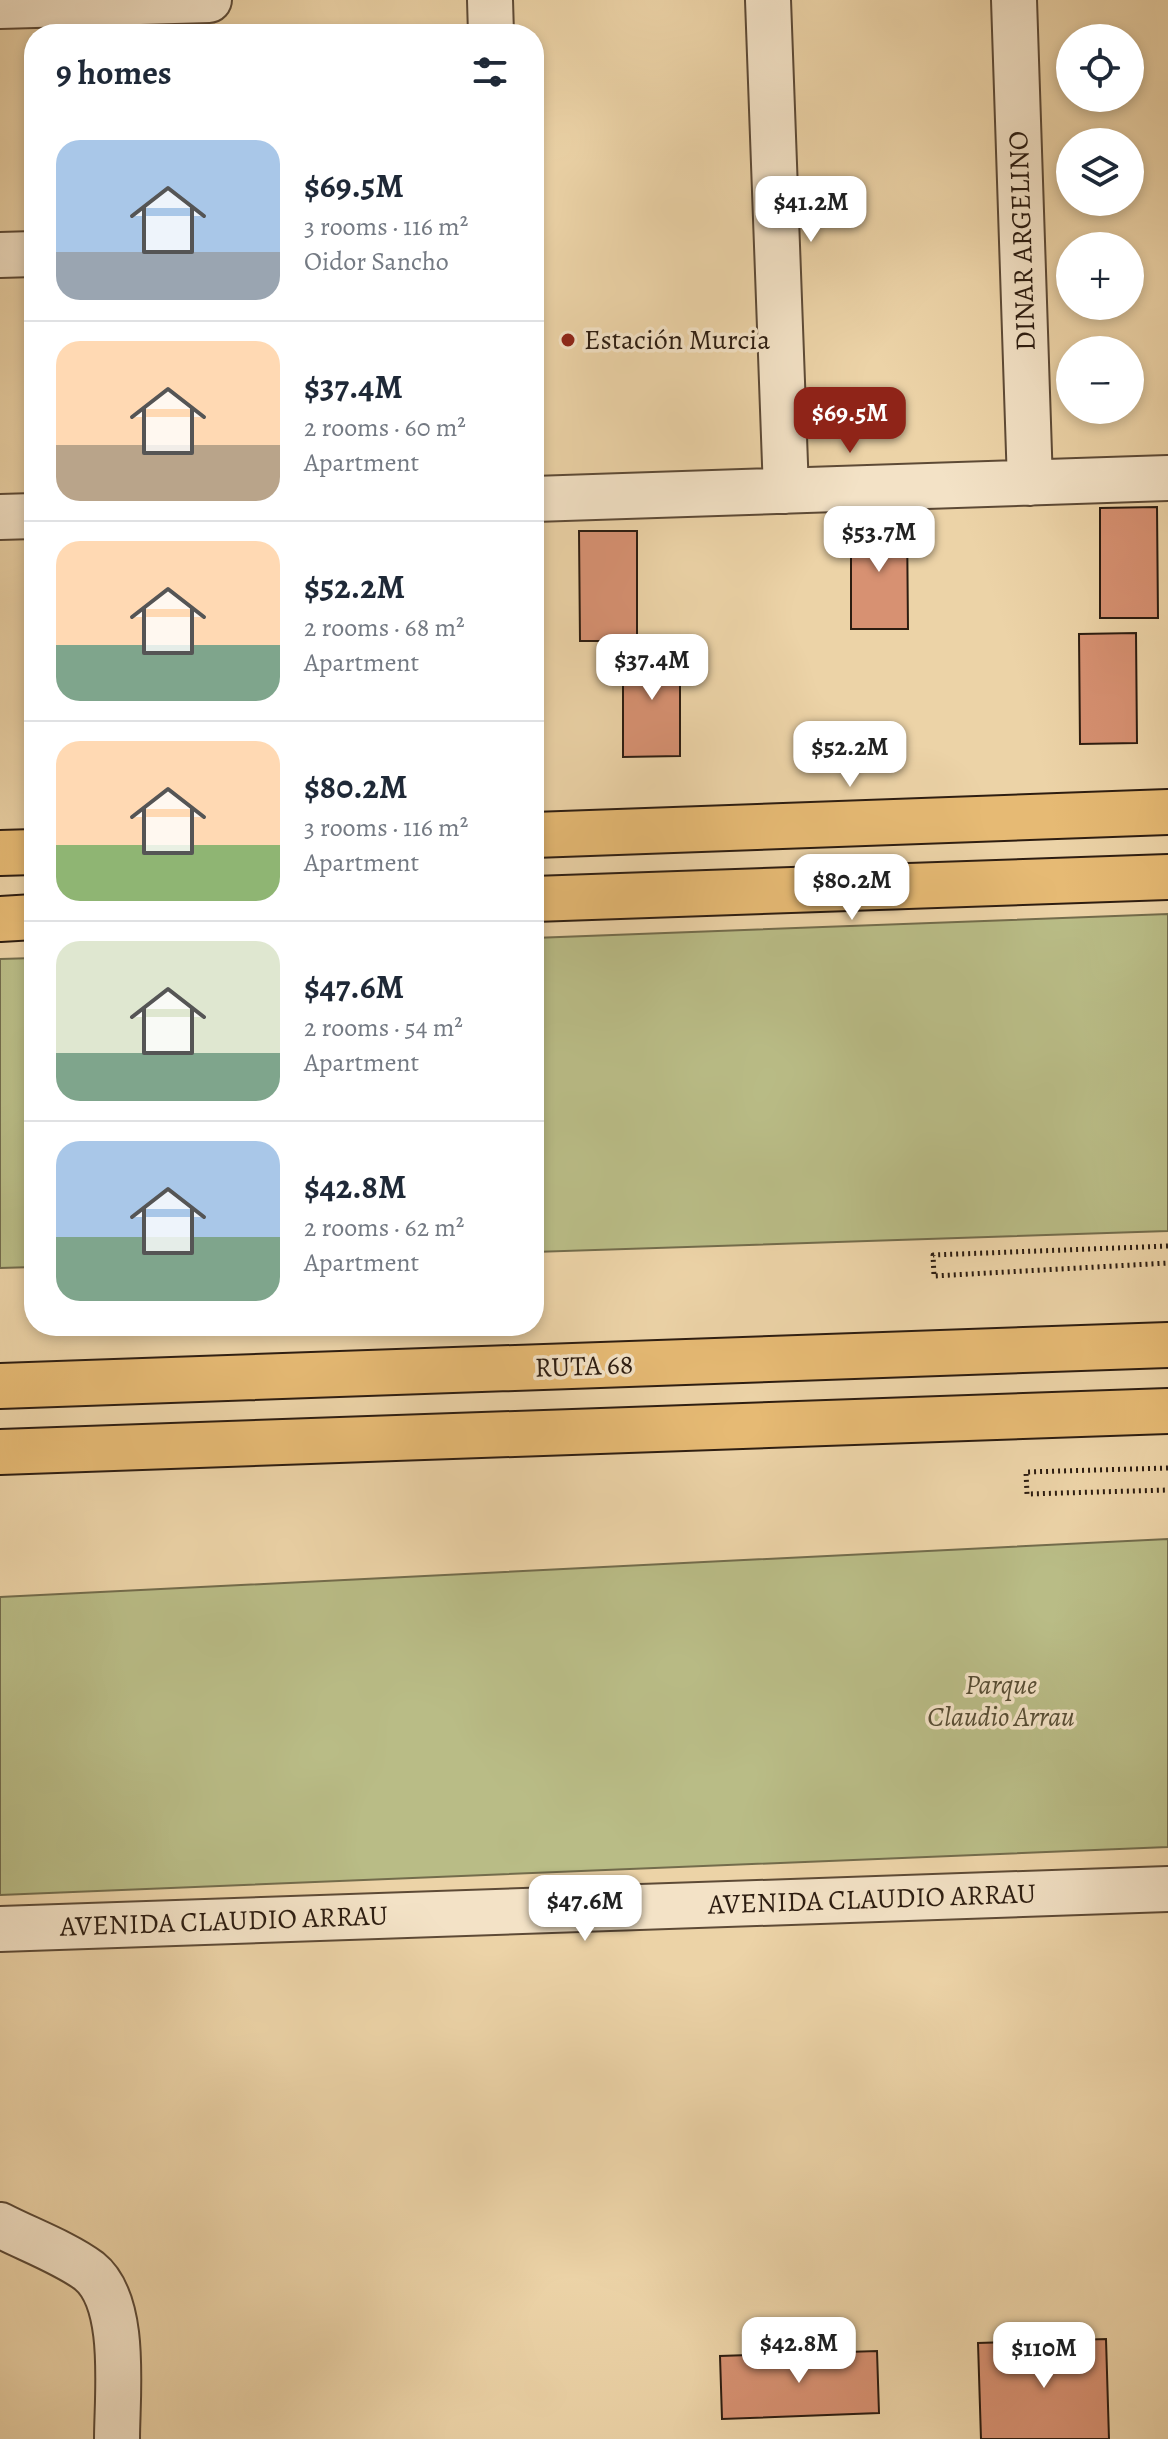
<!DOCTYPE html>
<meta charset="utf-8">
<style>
body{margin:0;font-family:Alegreya,serif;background:#f6f6f7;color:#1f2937;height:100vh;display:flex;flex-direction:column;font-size:30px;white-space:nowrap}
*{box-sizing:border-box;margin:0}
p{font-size:26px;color:#747a83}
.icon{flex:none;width:44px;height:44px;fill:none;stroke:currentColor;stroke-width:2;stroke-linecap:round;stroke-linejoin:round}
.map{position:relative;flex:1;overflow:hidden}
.details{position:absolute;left:24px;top:24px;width:520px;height:1312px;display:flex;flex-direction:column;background:#fff;border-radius:32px;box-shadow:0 4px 12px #0003}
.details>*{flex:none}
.fabs{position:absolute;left:1056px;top:24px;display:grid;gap:16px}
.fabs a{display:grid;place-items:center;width:88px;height:88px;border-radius:50%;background:#fff;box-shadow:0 4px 12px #0003;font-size:40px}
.price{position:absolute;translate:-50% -68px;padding:0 18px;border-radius:16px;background:#fff;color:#222;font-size:26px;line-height:52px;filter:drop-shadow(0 2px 4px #0008)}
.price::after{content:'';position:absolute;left:50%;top:48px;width:24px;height:18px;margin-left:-12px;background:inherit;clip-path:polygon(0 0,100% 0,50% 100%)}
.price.current{background:#8f2418;color:#fff}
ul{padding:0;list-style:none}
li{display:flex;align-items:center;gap:24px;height:200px;padding:0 32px}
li+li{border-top:2px solid #e0e1e3}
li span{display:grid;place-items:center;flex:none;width:224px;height:160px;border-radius:24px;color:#555}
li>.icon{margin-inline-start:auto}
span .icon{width:96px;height:96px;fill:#fffc;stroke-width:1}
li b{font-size:34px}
h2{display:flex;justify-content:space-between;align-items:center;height:96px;padding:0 32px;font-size:34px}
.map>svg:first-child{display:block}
.green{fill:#b9bc86;stroke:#736c4c;stroke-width:2}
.building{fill:#d79172;stroke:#2d1d11;stroke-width:2}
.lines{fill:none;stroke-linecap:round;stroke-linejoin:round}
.minor-casing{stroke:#5d4a36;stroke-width:48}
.major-casing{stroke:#2d1d11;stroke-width:48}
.highway-casing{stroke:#2d1d11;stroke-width:48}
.path{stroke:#2d1d11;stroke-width:5;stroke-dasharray:2 4;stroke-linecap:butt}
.minor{stroke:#f3e2c6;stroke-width:44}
.major{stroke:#e6ba74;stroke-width:44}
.highway{stroke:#e6ba74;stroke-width:44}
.poi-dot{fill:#8f2418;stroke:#f3e2c6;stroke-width:3}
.labels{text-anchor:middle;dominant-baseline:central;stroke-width:7;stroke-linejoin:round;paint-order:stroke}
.street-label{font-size:28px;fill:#2d1d11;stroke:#f3e2c6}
.poi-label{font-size:28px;fill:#2d1d11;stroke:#f3e2c6;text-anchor:start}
.park-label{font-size:28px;font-style:italic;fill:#574d34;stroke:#f3e2c6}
</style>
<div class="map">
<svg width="1168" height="2439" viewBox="0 0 1168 2439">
<rect width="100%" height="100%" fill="#ecd3a7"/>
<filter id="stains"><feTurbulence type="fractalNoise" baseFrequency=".0025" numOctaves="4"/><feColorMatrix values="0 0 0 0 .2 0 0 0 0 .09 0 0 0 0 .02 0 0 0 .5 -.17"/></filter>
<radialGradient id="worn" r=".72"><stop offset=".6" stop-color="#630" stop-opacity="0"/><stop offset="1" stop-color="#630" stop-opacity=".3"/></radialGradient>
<path class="green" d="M1168 914V1231L534 1252V938Z
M34 958V1267L0 1268V959Z
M1168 1539V1847L0 1895V1597Z"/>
<path class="building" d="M1157 507 1158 618H1100V508Z
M907 519 908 629H851V520Z
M579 531H637V641H580Z
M1136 633 1137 743 1080 744 1079 634Z
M680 646V756L623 757V647Z
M1106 2339 1109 2439H981L978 2343Z
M877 2351 879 2413 722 2419 720 2356Z"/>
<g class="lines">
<defs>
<path id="minor" d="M490 0 491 34
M768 0 786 491
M1014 0 1030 483
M0 6 209 0
M0 255 34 254
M534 499 1168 478
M0 517 34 516
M0 1929 1168 1889
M0 2225C27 2239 65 2253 89 2271 128 2302 117 2394 117 2439"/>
<path id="major" d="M534 835 1168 812
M0 853 34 852
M534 899 1168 877
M0 919 34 917"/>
<path id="highway" d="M0 1386 1168 1345
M0 1452 1168 1411"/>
</defs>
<use href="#minor" class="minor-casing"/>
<use href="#major" class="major-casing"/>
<use href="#highway" class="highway-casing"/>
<path class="path" d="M1168 1246 933 1255 934 1276 1168 1263
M1168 1468 1026 1472 1027 1494 1168 1490"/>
<use href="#minor" class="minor"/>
<use href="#major" class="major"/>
<use href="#highway" class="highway"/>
</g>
<circle class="poi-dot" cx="568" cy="340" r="8"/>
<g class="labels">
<g class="street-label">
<text transform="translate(1022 241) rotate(-92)">DINAR ARGELINO</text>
<text transform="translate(584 1366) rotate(-2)">RUTA 68</text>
<text transform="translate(872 1899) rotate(-2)">AVENIDA CLAUDIO ARRAU</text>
<text transform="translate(224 1921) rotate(-2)">AVENIDA CLAUDIO ARRAU</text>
</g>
<g class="poi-label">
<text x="584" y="340">Estación Murcia</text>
</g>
<g class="park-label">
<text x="1001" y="1685">Parque<tspan x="1001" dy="32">Claudio Arrau</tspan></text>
</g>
</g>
<rect width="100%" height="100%" filter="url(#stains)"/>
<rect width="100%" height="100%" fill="url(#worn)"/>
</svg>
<div class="fabs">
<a><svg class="icon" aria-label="locate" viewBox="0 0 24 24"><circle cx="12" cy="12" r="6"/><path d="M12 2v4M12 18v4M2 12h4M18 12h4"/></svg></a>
<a><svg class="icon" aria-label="layers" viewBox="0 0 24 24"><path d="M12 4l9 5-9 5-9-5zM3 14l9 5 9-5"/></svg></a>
<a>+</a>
<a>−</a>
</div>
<b class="price" style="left:811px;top:244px">$41.2M</b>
<b class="price current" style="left:850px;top:455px">$69.5M</b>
<b class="price" style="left:879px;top:574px">$53.7M</b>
<b class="price" style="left:652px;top:702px">$37.4M</b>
<b class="price" style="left:850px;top:789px">$52.2M</b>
<b class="price" style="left:852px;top:922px">$80.2M</b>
<b class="price" style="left:585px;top:1943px">$47.6M</b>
<b class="price" style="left:799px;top:2385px">$42.8M</b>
<b class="price" style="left:1044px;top:2390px">$110M</b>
<section class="details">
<h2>9 homes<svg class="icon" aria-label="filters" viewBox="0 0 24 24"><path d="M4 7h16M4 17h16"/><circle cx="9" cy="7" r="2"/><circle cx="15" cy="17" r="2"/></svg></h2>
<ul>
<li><span style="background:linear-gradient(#a9c7e8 70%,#9aa5b1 0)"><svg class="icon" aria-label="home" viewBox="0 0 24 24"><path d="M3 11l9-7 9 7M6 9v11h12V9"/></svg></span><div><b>$69.5M</b><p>3 rooms · 116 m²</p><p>Oidor Sancho</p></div></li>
<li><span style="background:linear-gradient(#ffd9b3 65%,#b9a48a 0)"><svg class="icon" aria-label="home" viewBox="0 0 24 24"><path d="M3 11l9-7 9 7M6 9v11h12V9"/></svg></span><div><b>$37.4M</b><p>2 rooms · 60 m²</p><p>Apartment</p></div></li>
<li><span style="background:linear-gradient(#ffd9b3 65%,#7fa58c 0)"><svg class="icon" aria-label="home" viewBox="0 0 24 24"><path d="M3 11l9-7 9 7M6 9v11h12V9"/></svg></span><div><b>$52.2M</b><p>2 rooms · 68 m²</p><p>Apartment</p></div></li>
<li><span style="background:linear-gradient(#ffd9b3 65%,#8fb573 0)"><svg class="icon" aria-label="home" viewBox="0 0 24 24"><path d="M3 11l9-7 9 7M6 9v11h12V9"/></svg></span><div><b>$80.2M</b><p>3 rooms · 116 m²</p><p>Apartment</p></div></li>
<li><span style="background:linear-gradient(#dfe7d0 70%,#7fa58c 0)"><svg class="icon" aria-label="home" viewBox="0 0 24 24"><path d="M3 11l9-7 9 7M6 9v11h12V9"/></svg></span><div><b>$47.6M</b><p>2 rooms · 54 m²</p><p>Apartment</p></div></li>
<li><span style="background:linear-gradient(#a9c7e8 60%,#7fa58c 0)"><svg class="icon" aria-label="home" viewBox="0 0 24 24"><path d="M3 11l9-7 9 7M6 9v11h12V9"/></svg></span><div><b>$42.8M</b><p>2 rooms · 62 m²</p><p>Apartment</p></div></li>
</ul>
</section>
</div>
